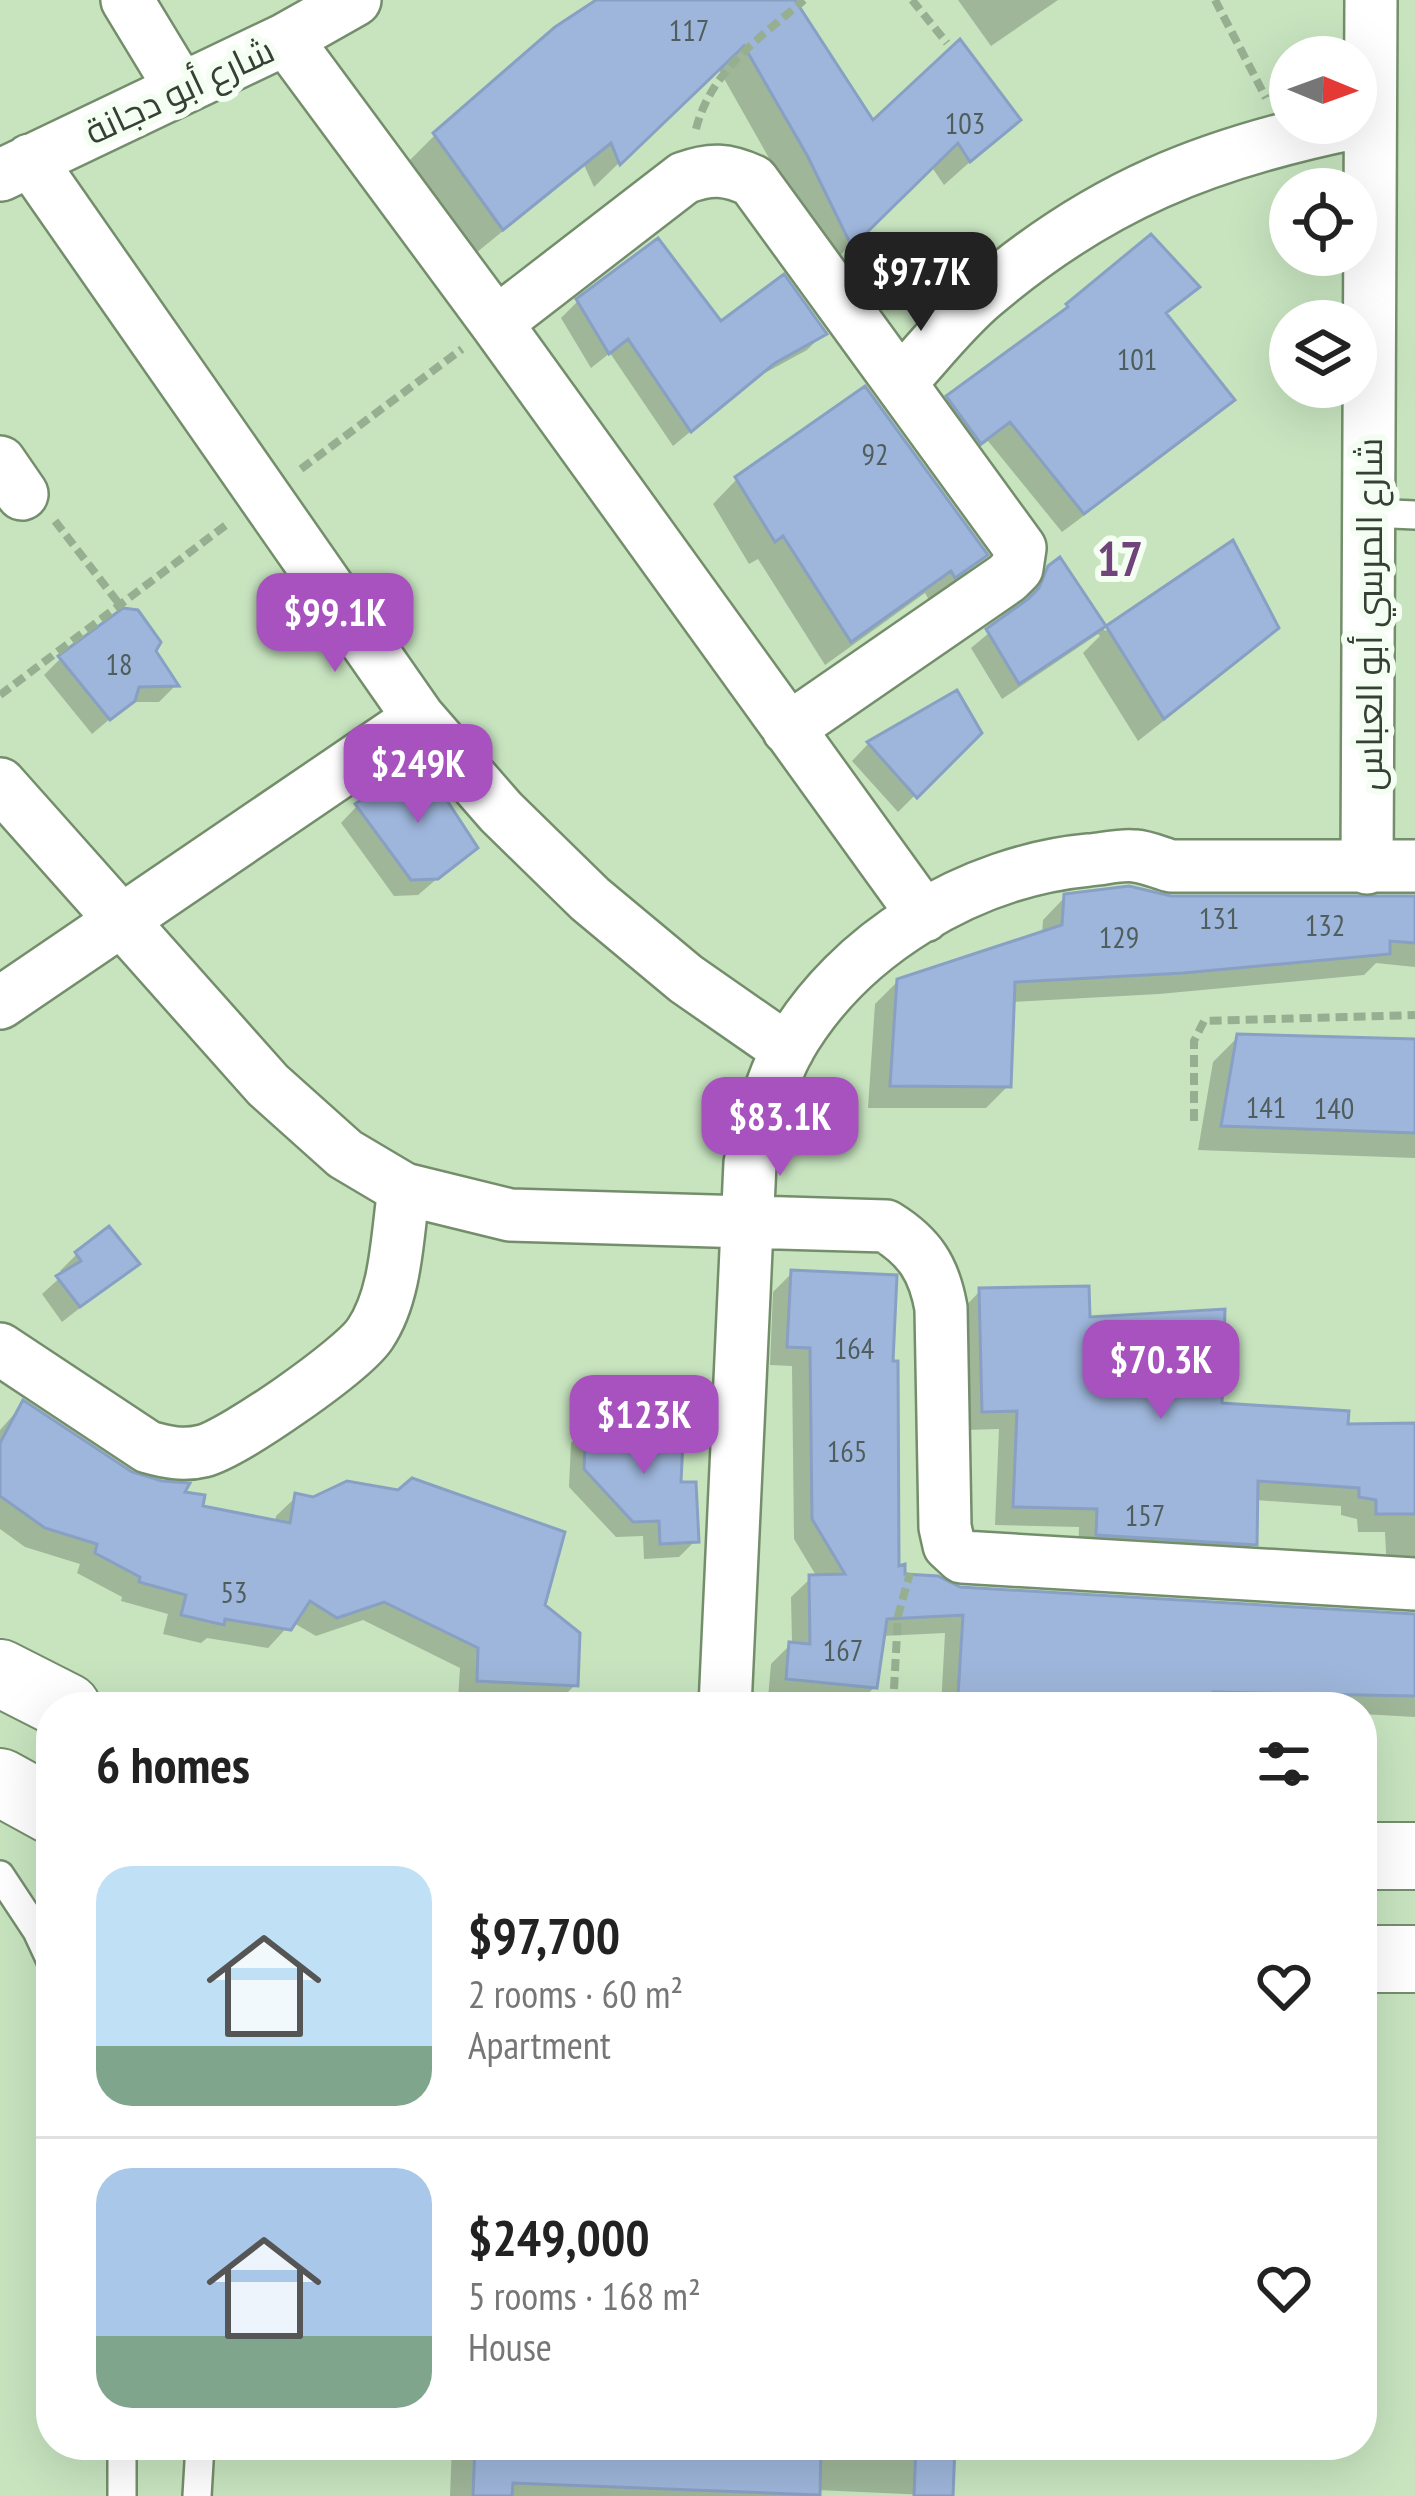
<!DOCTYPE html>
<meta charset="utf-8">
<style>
body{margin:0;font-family:"PT Sans Narrow",Cairo,sans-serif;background:#f6f6f6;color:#222;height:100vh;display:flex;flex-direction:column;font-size:45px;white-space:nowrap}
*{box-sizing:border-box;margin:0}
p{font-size:39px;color:#767676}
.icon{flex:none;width:66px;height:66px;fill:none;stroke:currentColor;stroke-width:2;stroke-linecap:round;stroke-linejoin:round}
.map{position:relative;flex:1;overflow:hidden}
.sheet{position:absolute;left:36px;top:1692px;width:1341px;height:768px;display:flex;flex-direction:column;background:#fff;border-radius:48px;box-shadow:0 12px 48px #0002}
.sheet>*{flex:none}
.needle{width:78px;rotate:91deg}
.controls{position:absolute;left:1269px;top:36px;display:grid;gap:24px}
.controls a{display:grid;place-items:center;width:108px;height:108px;border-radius:50%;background:#fff;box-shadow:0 12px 48px #0002;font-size:60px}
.price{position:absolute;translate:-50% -102px;padding:0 27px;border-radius:24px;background:#a852c0;color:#fff;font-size:39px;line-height:78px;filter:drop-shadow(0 3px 6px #0008)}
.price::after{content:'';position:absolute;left:50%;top:72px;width:36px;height:27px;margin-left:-18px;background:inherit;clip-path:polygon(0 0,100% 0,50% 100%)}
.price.current{background:#222;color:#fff}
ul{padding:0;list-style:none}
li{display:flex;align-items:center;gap:36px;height:300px;padding:0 60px}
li+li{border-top:3px solid #e0e0e0}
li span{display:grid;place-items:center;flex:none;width:336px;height:240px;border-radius:36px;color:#555}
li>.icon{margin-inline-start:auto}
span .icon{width:144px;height:144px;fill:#fffc;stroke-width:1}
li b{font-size:51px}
h2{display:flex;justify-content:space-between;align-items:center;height:144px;padding:0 60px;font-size:51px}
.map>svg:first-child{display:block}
.shadow{fill:#0003}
.building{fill:#9eb6db;stroke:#88a0c3;stroke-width:3}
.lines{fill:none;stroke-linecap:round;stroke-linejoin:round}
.lane-casing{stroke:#748e6c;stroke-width:32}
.street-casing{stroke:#748e6c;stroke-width:56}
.secondary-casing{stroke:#748e6c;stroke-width:70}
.path{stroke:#97af91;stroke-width:8;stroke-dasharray:12 6;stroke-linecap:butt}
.lane{stroke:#fff;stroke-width:27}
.street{stroke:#fff;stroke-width:51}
.secondary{stroke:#fff;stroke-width:66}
.labels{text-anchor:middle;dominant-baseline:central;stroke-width:12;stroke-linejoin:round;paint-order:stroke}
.number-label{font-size:30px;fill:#4f5e5c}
.street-label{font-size:36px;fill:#354132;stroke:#f5fef3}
.district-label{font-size:48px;font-weight:bold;fill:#6f447b;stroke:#f5fef3}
</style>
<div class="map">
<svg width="1415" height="2496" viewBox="0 0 1415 2496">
<rect width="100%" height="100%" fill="#c7e4bf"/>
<path class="shadow" d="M602 0H791L872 125 1017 120 944 185 931 166 826 269 782 181 718 68 594 187 584 165 476 253 409 161 435 135Z
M958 0H1058L991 46Z
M1150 238 1196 287 1165 315 1231 400 1210 421 1062 532 988 441 959 462 928 419 948 398 1049 325Z
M578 301 720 325 823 334 807 350 754 379 673 446 610 353 591 368 561 318Z
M737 479 984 554 959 579 929 600 925 593 825 665 758 559 749 564 713 504Z
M1232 544 1276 628 1251 652 1138 741 1083 653 1100 636 1098 634 1002 699 971 648 1025 603 1032 587 1060 562 1105 631Z
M153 651 175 686 159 702H130L92 734 44 675 60 659Z
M956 694 978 733 898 812 852 761 868 744Z
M357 806 474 847 418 895 394 896 341 823Z
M1065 897H1415V967L1376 963 1364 975 1159 994 1011 1002 1008 1086 986 1108H868L875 1004 898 981 1042 935 1043 920Z
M1238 1037 1415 1042V1158L1198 1150 1213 1062Z
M77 1254 136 1264 62 1322 42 1294 63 1275 60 1271Z
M792 1273 890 1364 897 1570 902 1576 958 1590 1415 1617V1717L1362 1714V1707H941L945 1633 882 1636 875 1687 855 1706 768 1698 771 1664 792 1643 791 1597 811 1578 817 1577 794 1539 792 1366 770 1365 773 1292Z
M980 1291 1087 1320 1219 1405 1345 1427 1415 1426V1580L1387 1572 1385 1532H1358L1357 1519 1341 1515V1506L1255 1500 1254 1543 1235 1562 1078 1553 1079 1527 995 1525 999 1429 964 1430 961 1311Z
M23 1404 131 1475 180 1494 200 1508 275 1523 276 1516 296 1497 542 1606 575 1685 555 1705 458 1699 460 1668 363 1620 316 1636 292 1622 268 1648 207 1638 201 1643 163 1634 168 1614 121 1601 122 1597 77 1573 80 1564 25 1547 0 1529V1430Z
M587 1426 678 1486 696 1540 679 1557 644 1559 643 1536 616 1537 569 1487 571 1443Z
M452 2445H952L950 2496 817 2490 814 2496H450Z"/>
<path class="building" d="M596 0H795L873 120 960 39 1021 120 970 162 958 143 852 247 807 155 744 46 620 165 611 143 503 230 433 133 555 27Z
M1151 234 1200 287 1166 313 1235 400 1084 514 1010 422 981 444 946 396 1068 307 1066 304Z
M658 238 721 321 784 274 827 334 775 363 691 432 628 339 609 354 576 299Z
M865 386 988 555 955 578 951 571 851 642 783 536 775 542 735 477Z
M1233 540 1279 628 1164 719 1106 626Z
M1060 557 1106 626 1019 684 986 629 1028 599 1039 588 1048 566Z
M123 608 138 610 161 642 156 651 179 686 139 687 135 701 110 720 58 656Z
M957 690 982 733 917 798 867 742Z
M416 764 444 796 478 848 438 879 411 880 355 804Z
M1129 886 1171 896H1415V943L1390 941V954L1183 973 1015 982 1011 1087 890 1086 897 979 1062 925 1064 894Z
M1237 1034 1415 1039V1133L1221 1126Z
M109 1226 140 1264 80 1307 56 1276 81 1261 75 1252Z
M791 1270 897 1275 893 1361H898L899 1566 905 1564V1574L938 1576 960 1587 1415 1614V1696L1213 1692V1697L1149 1696V1701L958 1696 963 1615 887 1619 877 1688 786 1679 789 1642 810 1644 809 1575 845 1574 812 1519 810 1348 787 1347Z
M1089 1286 1090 1317 1225 1309 1222 1403 1349 1411 1348 1424 1415 1423V1514H1376V1500L1359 1497V1488L1258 1481 1257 1545 1096 1535 1097 1509 1013 1507 1017 1411 982 1412 979 1288Z
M23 1400 132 1472 162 1481 190 1483 185 1492 205 1495 203 1506 290 1523 295 1493 313 1497 347 1481 398 1490 412 1478 565 1532 545 1605 580 1633 578 1686 477 1681 478 1648 384 1602 337 1618 310 1601 291 1630 225 1619 224 1625 181 1615 186 1595 139 1582 140 1577 95 1553 97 1544 45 1528 0 1496V1443Z
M586 1423 675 1429 674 1441H683L681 1482H696L699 1542 660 1544 659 1521 633 1522 584 1469Z
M475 2445H821L820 2495 513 2483 512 2496H473Z
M916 2445H955L953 2496H914Z"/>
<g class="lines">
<defs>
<path id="lane" d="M1369 513 1415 515
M0 1875 37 1931 51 1961
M122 2445V2496
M197 2496 200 2445"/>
<path id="street" d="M127 0 181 89
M286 39 496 323 924 916
M30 160 419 718 501 812 590 899 686 979 788 1050
M1 175 286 39 355 0
M496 323 684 178C711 168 727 169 753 181L1020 548 1017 568 1007 578 788 729
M902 381C928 353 954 319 984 294 1099 196 1207 153 1354 123
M0 462 22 494
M0 784 268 1085 345 1154 404 1189 510 1215 886 1226C920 1247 934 1269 941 1308L945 1527 949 1545 962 1557 1415 1584
M1367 868 1371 0
M0 1003 419 718
M0 1349 148 1447C166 1452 183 1456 203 1451 234 1443 352 1361 370 1334 397 1294 397 1235 404 1189
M725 1707 750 1163C760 1124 769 1085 788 1049 848 944 970 871 1089 860 1104 859 1121 854 1135 856 1147 857 1160 863 1171 866H1415"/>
<path id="secondary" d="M0 1673 67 1707
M0 1782 51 1810
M1362 1856H1415
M1362 1959H1415"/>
</defs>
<use href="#lane" class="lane-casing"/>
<use href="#street" class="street-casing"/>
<use href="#secondary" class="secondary-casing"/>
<path class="path" d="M912 0 947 43
M1215 0 1266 98
M696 129C711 70 760 38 804 0
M301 469 462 349
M55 521 120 605
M0 695 226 525
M1194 1121V1041L1204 1021 1415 1015
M893 1707 898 1616 910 1573"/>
<use href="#lane" class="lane"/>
<use href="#street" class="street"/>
<use href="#secondary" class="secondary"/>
</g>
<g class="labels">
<g class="number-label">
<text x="689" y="29">117</text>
<text x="965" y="122">103</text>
<text x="1137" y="358">101</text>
<text x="875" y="453">92</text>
<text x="119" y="663">18</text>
<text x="1219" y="917">131</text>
<text x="1325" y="924">132</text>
<text x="1119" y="936">129</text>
<text x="1266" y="1106">141</text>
<text x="1334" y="1107">140</text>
<text x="854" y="1347">164</text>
<text x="847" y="1450">165</text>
<text x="1145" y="1514">157</text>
<text x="234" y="1591">53</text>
<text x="843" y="1649">167</text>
</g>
<g class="street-label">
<text transform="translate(179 90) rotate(-25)">شارع أبو دجانة</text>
<text transform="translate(1368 614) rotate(-90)">شارع المرسي أبو العباس</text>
</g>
<g class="district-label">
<text x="1120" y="558">17</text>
</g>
</g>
</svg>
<div class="controls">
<a><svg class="needle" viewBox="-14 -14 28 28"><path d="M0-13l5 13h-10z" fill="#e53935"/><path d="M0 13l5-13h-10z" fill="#767676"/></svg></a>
<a><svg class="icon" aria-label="locate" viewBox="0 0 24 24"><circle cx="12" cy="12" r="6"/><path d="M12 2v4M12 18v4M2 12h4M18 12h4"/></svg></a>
<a><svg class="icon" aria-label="layers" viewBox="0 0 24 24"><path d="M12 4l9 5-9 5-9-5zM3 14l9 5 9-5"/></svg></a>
</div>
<b class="price current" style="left:921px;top:334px">$97.7K</b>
<b class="price" style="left:335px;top:675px">$99.1K</b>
<b class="price" style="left:418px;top:826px">$249K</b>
<b class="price" style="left:780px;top:1179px">$83.1K</b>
<b class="price" style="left:1161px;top:1422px">$70.3K</b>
<b class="price" style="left:644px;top:1477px">$123K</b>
<section class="sheet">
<h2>6 homes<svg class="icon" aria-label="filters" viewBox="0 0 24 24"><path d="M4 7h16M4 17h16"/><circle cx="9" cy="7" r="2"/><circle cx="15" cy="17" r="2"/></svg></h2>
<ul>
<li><span style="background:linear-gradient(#bfe0f5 75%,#7fa58c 0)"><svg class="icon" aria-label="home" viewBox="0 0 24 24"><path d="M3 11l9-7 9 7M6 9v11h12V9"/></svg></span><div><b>$97,700</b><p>2 rooms · 60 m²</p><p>Apartment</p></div><svg class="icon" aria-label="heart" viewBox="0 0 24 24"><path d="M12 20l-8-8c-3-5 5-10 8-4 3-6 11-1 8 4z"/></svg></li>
<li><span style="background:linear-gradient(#a9c7e8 70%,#7fa58c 0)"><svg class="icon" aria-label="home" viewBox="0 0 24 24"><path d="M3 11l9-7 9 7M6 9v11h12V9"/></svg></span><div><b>$249,000</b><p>5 rooms · 168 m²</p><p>House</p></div><svg class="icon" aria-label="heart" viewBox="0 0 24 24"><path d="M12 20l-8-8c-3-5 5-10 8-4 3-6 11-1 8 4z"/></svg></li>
</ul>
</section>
</div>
